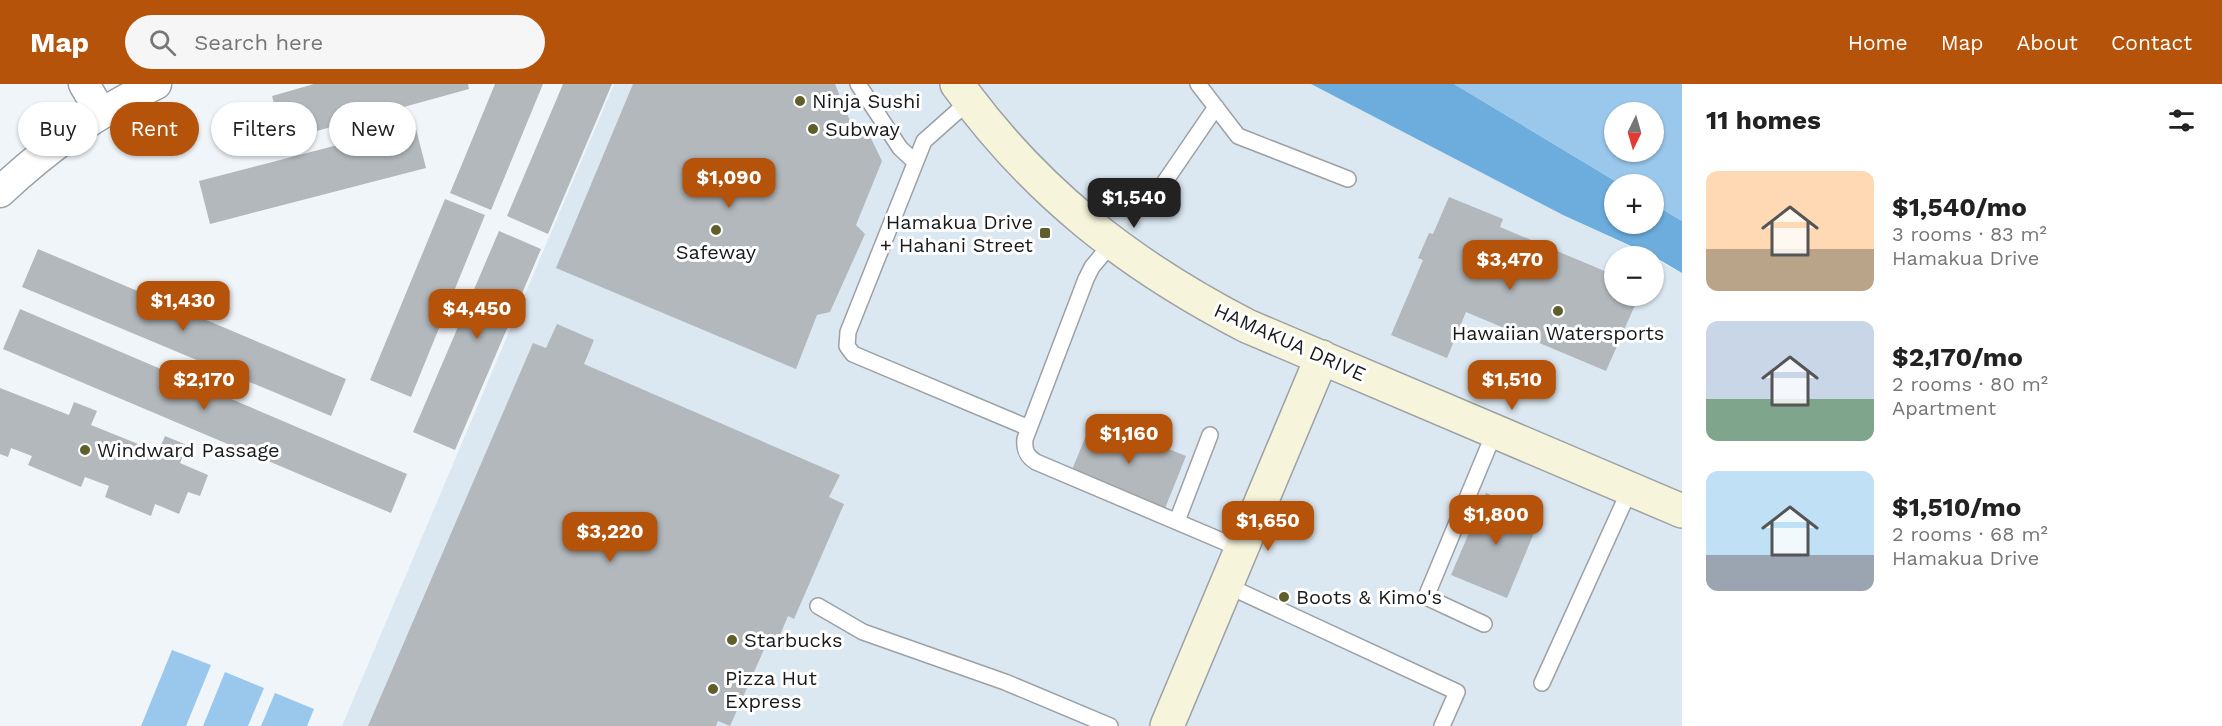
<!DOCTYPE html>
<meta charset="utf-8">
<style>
body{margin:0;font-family:"Work Sans",sans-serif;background:#f6f6f6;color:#222;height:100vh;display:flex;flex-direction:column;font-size:22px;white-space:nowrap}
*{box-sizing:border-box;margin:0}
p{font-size:20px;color:#767676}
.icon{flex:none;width:33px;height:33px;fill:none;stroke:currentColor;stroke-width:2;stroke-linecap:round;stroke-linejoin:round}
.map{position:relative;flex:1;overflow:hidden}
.side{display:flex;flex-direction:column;background:#fff;width:540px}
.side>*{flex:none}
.guide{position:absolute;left:18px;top:18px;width:570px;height:54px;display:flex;gap:12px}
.needle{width:39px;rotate:185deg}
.controls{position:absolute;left:1604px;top:18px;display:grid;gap:12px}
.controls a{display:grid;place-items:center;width:60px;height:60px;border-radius:50%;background:#fff;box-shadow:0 2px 4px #0004;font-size:30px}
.price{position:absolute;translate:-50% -51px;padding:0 14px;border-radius:12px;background:#b45309;color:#fff;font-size:20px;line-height:39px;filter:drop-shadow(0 2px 3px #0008)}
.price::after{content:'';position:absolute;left:50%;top:36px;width:18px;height:14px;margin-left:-9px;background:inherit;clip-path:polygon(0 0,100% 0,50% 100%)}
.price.current{background:#222;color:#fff}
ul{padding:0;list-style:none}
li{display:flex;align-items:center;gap:18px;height:150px;padding:0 24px}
li span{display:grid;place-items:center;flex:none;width:168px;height:120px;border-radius:12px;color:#555}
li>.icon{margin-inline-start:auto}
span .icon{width:72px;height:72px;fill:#fffc;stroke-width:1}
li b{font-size:26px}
h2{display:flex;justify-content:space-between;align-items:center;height:72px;padding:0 24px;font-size:26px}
.chip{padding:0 21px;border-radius:27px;background:#fff;box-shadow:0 2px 4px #0004;font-size:21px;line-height:54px}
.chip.current{background:#b45309;color:#fff}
header{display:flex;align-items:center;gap:36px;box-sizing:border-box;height:84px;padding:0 30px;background:#b45309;color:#fff}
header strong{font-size:28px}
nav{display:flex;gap:33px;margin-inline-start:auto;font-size:21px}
.search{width:420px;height:54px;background:#f6f6f6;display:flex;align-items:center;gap:15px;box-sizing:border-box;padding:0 21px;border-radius:33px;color:#767676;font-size:22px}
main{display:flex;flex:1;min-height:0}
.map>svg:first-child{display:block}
.built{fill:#dce8f1}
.green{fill:#9ac8ec;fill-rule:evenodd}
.water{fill:#6caddd}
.building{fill:#b2b8bc}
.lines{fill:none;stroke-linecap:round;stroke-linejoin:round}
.lane-casing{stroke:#9ca1a5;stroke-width:18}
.street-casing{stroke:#9ca1a5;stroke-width:33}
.secondary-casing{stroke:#9ca1a5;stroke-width:36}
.lane{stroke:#fff;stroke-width:15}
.street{stroke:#fff;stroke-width:30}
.secondary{stroke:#f6f4da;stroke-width:33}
.poi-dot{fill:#605e2a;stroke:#fff;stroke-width:2}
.labels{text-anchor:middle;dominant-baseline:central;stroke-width:6;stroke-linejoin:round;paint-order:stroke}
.poi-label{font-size:20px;fill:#181a1c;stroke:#fff;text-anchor:start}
.street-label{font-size:20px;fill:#181a1c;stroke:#fff}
</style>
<header>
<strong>Map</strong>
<div class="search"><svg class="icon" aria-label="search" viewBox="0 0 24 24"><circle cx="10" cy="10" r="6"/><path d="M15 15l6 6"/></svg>Search here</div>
<nav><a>Home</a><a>Map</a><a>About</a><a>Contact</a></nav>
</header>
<main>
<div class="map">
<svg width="1682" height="642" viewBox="0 0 1682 642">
<rect width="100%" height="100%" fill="#f0f5fa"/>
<path class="built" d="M614 0H1311L1563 131 1651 172H1614V212H1653V174L1682 189V642H342Z"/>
<path class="green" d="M1454 0H1682V137L1653 120V100H1620ZM1614 28H1653V68H1614Z
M172 566 211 581 186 642H141Z
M225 588 264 604 248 642H203Z
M275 609 314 625 307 642H261Z"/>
<path class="water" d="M1311 0H1454L1620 100H1614V140H1653V120L1682 137V189L1653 172 1563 131Z"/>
<path class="building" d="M314 0H468L469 5 284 56 272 12Z
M495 0H543L491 126 450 109Z
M563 0H612L548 150 507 132Z
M633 0H835L854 47 866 44 882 77 856 141 865 150 830 228 817 231 796 285 556 184Z
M415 41 426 84 210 140 199 97Z
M1449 113 1503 135 1500 143 1614 191V212H1639L1606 287 1466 228 1447 274 1391 251 1423 176 1418 174 1429 149 1433 150Z
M445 115 485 131 411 313 370 296Z
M499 147 541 165 455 366 413 348Z
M38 165 346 295 331 332 22 203Z
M20 225 407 390 391 429 3 265Z
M557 240 594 256 584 280 840 391 829 413 844 420 794 535 788 532 778 556 770 552 730 642 718 637 716 642H368L533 259 546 264Z
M0 304 69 331 74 318 97 327 91 341 158 368 165 352 187 361 180 379 208 391 200 412 188 408 179 430 155 420 151 432 105 413 109 402 85 393 81 403 28 381 32 372 11 364 8 373 0 370Z
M1093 335 1186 372 1164 427 1071 388Z
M1486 409 1541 432 1507 514 1451 491Z"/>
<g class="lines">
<defs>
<path id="lane" d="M858 0 900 64 915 78
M1198 0 1238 52 1348 95
M969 17 924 57 848 248 847 262 853 270 1029 344
M1164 99 1216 23
M1112 159 1092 183 1086 195 1025 355C1024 365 1026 372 1036 378L1241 465
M1177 437 1210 351
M1226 501 1457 608 1442 642
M818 522 863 548 1005 598 1110 642
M1484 540 1426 513 1495 347
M1542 599 1630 405"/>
<path id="street" d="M84 0 101 29
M0 108C49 62 96 29 156 0"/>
<path id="secondary" d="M957 0C1035 108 1129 181 1247 242L1682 427
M1167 642 1322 273"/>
</defs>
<use href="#lane" class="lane-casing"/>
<use href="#street" class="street-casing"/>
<use href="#secondary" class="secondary-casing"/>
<use href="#lane" class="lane"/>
<use href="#street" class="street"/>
<use href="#secondary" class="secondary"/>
</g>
<g class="poi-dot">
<circle cx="800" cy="17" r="6"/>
<circle cx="813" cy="45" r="6"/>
<circle cx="716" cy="146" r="6"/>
<rect x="1039" y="143" width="12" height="12" rx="3"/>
<circle cx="1558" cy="227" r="6"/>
<circle cx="85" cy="366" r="6"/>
<circle cx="1284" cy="513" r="6"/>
<circle cx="732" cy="556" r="6"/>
<circle cx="713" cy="605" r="6"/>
</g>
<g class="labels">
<g class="poi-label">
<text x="812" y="17">Ninja Sushi</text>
<text x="825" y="45">Subway</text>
<text x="1033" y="138" text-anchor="end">Hamakua Drive<tspan x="1033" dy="23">+ Hahani Street</tspan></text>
<text x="716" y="168" text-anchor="middle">Safeway</text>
<text x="1558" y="249" text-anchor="middle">Hawaiian Watersports</text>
<text x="97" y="366">Windward Passage</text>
<text x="1296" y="513">Boots &amp; Kimo's</text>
<text x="744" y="556">Starbucks</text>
<text x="725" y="594">Pizza Hut<tspan x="725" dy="23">Express</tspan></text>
</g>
<g class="street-label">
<text transform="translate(1290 258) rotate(24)">HAMAKUA DRIVE</text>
</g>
</g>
</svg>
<div class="controls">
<a><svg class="needle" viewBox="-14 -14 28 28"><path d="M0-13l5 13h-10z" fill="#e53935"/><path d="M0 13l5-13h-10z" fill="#767676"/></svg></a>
<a>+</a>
<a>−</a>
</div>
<b class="price" style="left:729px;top:125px">$1,090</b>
<b class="price current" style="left:1134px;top:145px">$1,540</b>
<b class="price" style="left:1510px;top:207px">$3,470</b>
<b class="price" style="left:183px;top:248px">$1,430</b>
<b class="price" style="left:477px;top:256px">$4,450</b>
<b class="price" style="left:204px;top:327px">$2,170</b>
<b class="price" style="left:1512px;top:327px">$1,510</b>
<b class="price" style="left:1129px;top:381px">$1,160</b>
<b class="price" style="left:1496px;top:462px">$1,800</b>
<b class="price" style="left:1268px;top:468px">$1,650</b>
<b class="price" style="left:610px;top:479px">$3,220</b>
<div class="guide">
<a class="chip">Buy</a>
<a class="chip current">Rent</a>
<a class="chip">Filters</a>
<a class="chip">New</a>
</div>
</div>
<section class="side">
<h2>11 homes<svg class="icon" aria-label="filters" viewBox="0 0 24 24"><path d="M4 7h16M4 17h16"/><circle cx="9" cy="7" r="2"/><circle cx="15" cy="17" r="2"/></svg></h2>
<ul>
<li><span style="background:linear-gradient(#ffd9b3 65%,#b9a48a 0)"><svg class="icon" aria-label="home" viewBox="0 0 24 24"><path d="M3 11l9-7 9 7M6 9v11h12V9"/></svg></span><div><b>$1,540/mo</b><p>3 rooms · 83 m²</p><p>Hamakua Drive</p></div></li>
<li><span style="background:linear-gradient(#c9d6e8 65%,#7fa58c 0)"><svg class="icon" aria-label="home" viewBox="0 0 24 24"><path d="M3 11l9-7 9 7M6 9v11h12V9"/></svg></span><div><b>$2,170/mo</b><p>2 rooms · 80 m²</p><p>Apartment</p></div></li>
<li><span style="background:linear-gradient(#bfe0f5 70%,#9aa5b1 0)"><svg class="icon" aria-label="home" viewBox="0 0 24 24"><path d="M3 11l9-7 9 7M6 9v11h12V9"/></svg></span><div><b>$1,510/mo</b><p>2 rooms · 68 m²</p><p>Hamakua Drive</p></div></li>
</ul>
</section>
</main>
